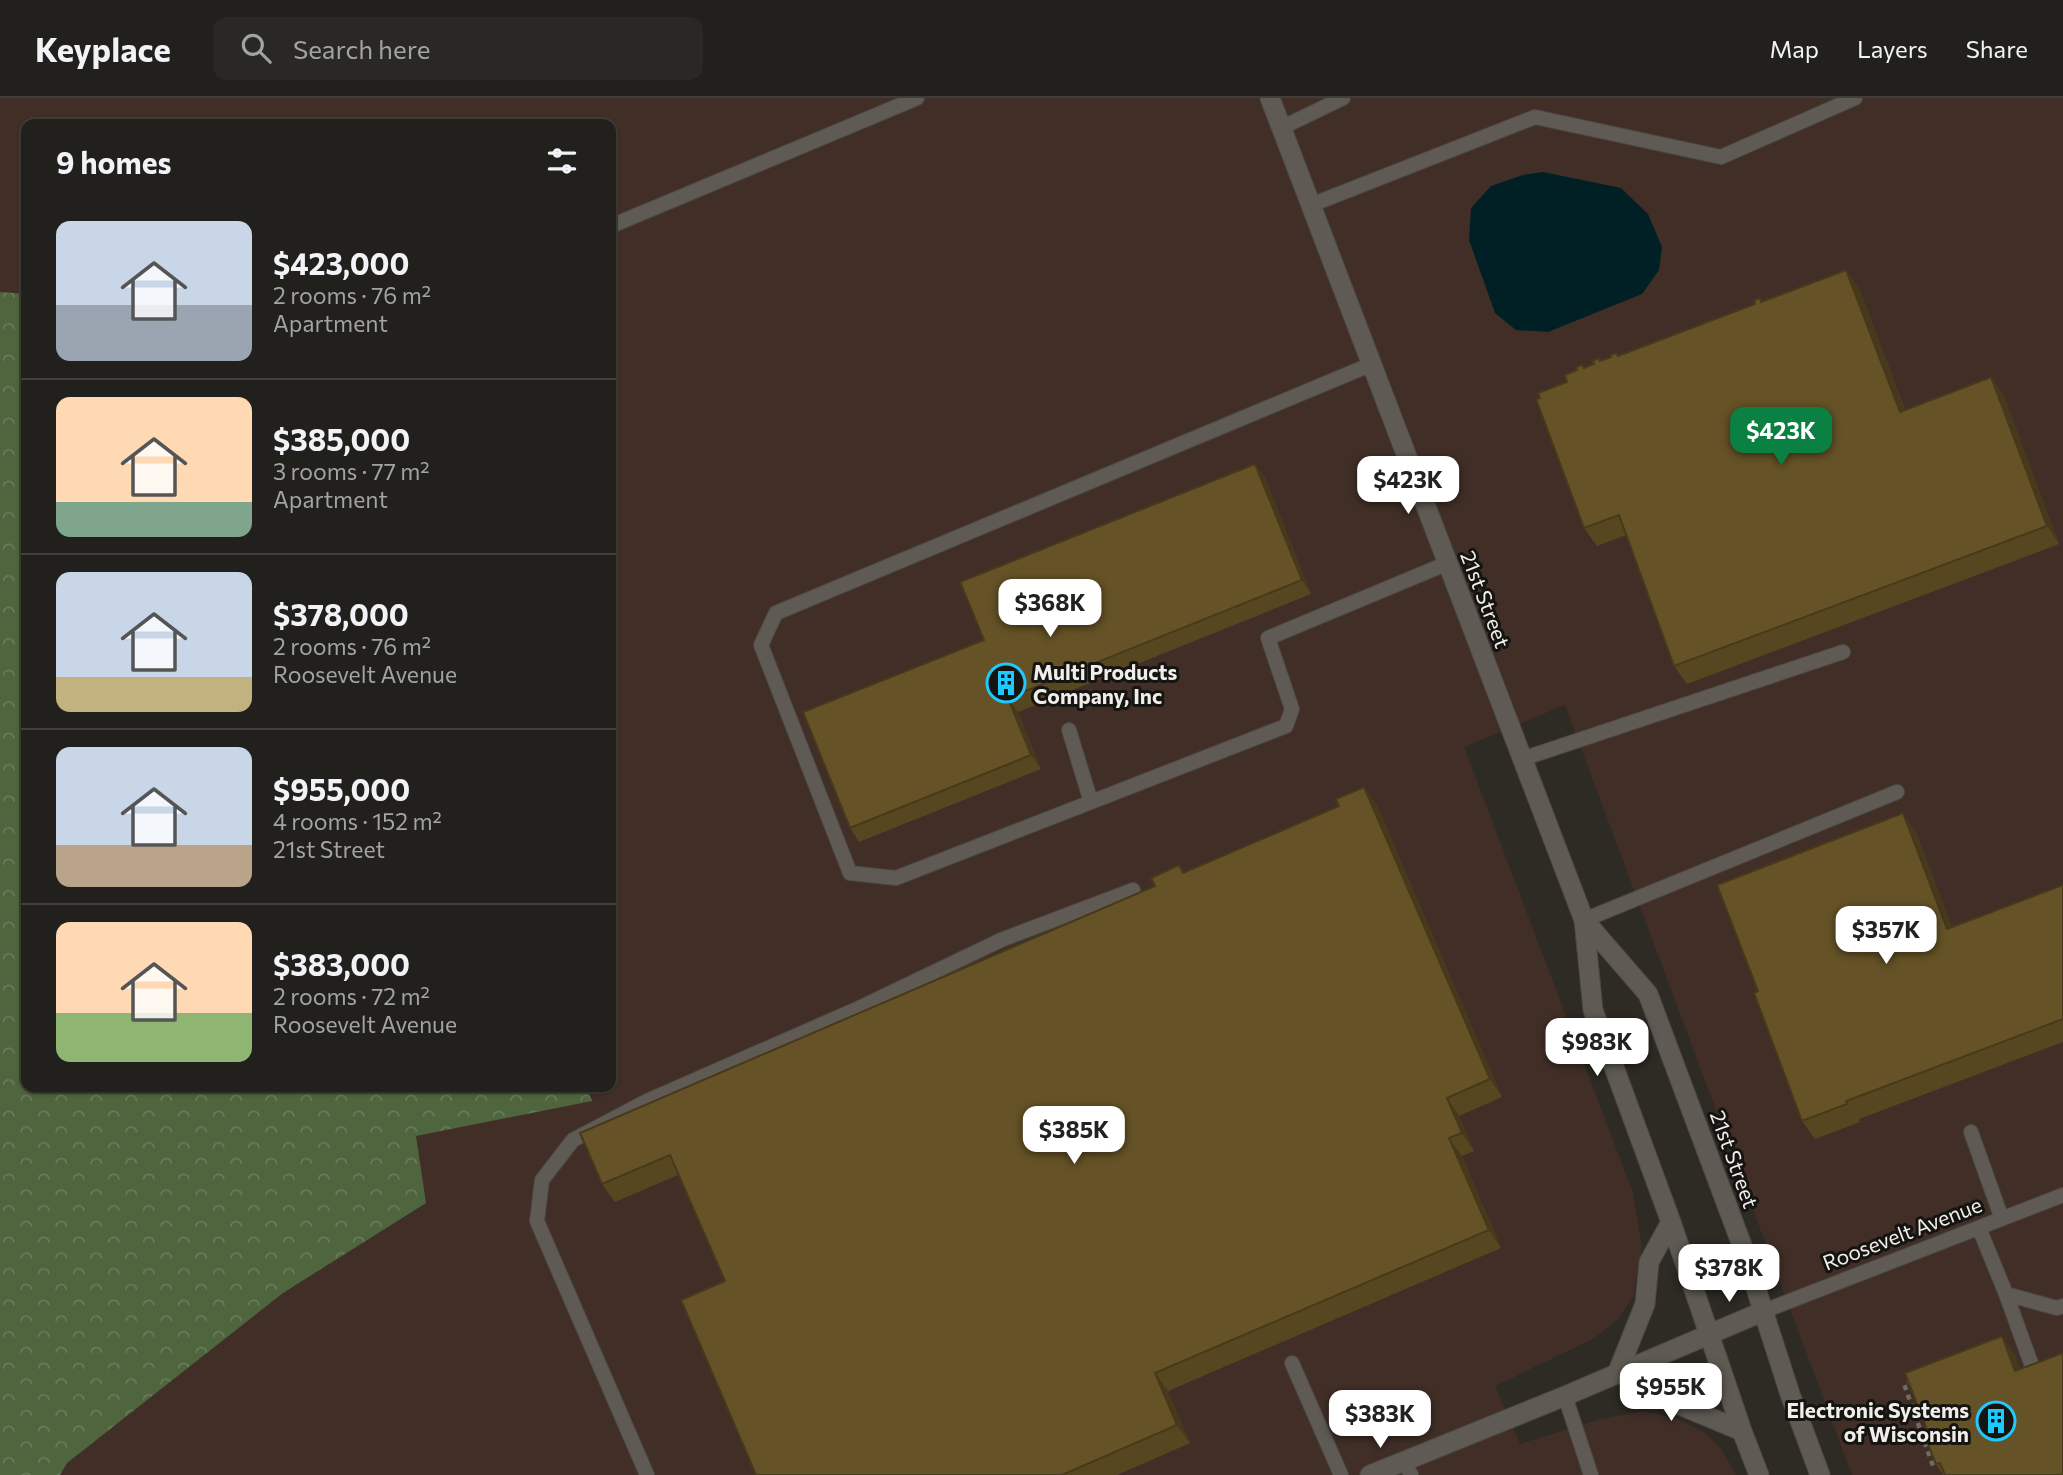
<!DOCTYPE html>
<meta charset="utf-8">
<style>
body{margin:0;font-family:Commissioner,sans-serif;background:#2a2825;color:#f1f3f6;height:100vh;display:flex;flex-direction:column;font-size:26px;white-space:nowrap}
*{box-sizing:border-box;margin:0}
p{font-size:23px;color:#a2a3a3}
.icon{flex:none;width:38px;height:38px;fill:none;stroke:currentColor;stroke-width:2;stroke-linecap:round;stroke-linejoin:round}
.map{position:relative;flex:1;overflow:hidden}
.side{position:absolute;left:21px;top:21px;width:595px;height:973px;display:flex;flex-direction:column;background:#22201c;border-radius:14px;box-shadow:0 2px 5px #0004,0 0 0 2px #3f3e3b}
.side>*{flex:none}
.price{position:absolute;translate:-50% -60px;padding:0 16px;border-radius:14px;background:#fff;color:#222;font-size:23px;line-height:46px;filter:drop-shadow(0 2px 4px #0008)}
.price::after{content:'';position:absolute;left:50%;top:42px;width:21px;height:16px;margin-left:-10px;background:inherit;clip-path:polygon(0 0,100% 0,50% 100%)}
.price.selected{background:#0b8043;color:#fff}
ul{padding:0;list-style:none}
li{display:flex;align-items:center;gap:21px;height:175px;padding:0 35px}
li+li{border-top:2px solid #3f3e3b}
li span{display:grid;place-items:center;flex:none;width:196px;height:140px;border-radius:14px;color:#555}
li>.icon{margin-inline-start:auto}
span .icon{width:84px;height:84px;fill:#fffc;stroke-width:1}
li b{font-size:30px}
h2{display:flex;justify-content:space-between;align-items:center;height:84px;padding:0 35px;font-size:30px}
header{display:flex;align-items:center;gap:42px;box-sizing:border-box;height:98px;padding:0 35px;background:#22201c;border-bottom:2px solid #3f3e3b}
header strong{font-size:33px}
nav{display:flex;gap:38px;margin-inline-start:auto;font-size:24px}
.search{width:490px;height:63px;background:#2a2825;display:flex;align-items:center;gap:18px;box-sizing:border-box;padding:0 24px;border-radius:14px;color:#a2a3a3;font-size:26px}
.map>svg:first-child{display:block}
.industrial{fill:#412f27;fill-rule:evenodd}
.forest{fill:url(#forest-crowns)}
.water{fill:#002025}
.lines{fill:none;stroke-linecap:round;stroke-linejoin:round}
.service-casing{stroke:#4b4843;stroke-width:16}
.tertiary-casing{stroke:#4b4843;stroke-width:21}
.path{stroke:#6d6b65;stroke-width:4.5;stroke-dasharray:5 5;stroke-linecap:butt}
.service{stroke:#5f5b54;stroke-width:14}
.tertiary{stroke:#5f5b54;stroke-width:19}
.wall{fill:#574721}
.shaded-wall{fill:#47391b}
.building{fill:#655226;stroke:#47391b;stroke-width:2}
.labels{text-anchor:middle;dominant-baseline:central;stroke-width:6;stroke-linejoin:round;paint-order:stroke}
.street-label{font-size:21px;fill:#f0eeea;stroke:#151411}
.poi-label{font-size:21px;font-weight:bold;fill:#f0eeea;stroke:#151411;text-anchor:start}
</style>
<header>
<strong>Keyplace</strong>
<div class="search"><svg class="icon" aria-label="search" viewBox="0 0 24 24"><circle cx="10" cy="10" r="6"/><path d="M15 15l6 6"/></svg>Search here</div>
<nav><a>Map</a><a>Layers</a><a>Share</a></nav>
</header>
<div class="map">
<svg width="2063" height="1377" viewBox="0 0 2063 1377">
<defs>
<pattern id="forest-crowns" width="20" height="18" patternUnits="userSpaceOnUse" patternTransform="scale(1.75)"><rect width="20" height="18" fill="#4e653e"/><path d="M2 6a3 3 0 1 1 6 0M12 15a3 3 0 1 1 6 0" fill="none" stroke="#687b5a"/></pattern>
</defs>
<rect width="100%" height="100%" fill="#2e2b25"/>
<path class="industrial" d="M0 0H2063V1377H1852L1565 607 1464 649 1633 1095 1642 1149 1633 1199 1616 1223 1593 1241 1495 1288 1520 1346 1601 1321 1644 1313 1678 1321 1706 1336 1722 1352 1736 1377H0ZM26 26H611V989H26Z"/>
<path class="forest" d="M0 194 26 196V989H586L592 1003 416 1038 426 1105 283 1195 67 1365 60 1377H0Z"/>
<path class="water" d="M1543 74 1621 90 1648 116 1662 149 1659 172 1642 196 1548 234 1516 232 1495 215 1469 142 1471 110 1491 88 1523 77Z"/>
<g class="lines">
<defs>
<path id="service" d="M1281 30 1343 0
M1311 107 1535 19 1721 59 1855 0
M611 128 917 0
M1372 266 776 515 761 547 850 775 896 780 1286 628 1292 611 1268 540 1448 465
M1069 632 1091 704
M1522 661 1843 554
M1584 822 1897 694
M1971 1034 2002 1121
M1979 1130 2006 1196 2057 1210 2063 1208
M2006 1196 2037 1282
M1764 1213 2063 1097
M1292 1265 1341 1377
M1565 1298 1591 1377
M1405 1364 1411 1377
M647 1377 537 1123 542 1082 573 1042 647 1003 857 911 1001 842 1133 792"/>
<path id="tertiary" d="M1270 0 1584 822 1593 912 1671 1124 1742 1333 1759 1377
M1584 822 1648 896 1743 1150 1790 1296 1820 1377
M1632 1270 1663 1300 1742 1333
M1617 1276 1645 1206 1649 1164 1671 1124
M1370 1377 1565 1298 1764 1213"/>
</defs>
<use href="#service" class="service-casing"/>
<use href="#tertiary" class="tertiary-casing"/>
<path class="path" d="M1912 1283 1904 1286 1933 1368 1941 1365"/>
<use href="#service" class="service"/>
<use href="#tertiary" class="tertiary"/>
</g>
<path class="wall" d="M1859 190 1905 312 2004 298 2059 446 1687 586 1674 568 1626 437 1597 448 1584 430 1540 300 1567 284 1584 270 1594 266 1599 260 1601 263 1618 257 1755 206 1760 200 1762 203Z
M1255 366 1265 380 1311 496 1018 614 1041 671 859 744 850 730 984 542Z
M1377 707 1502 999 1459 1018 1474 1053 1462 1058 1501 1150 1168 1293 1190 1345 1117 1377H756L725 1183 678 1077 615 1104 602 1086 1155 788 1179 767 1184 774Z
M1916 734 1952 829 2063 787V944L1859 1021 1860 1024 1815 1041 1802 1023 1758 893Z
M2014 1256 2063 1377H1943L1936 1366 1928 1334Z"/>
<path class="shaded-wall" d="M1846 172 1859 190 1912 332 1900 314Z
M1991 279 2004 298 2059 446 2047 428Z
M1255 366 1265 380 1311 496 1302 482Z
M1008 600 1018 614 1041 671 1031 657Z
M1364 689 1377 707 1502 999 1490 981Z
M1903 715 1916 734 1960 849 1947 831Z
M1447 1000 1459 1018 1474 1053 1462 1035Z
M1449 1040 1462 1058 1501 1150 1489 1132Z
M2002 1238 2014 1256 2028 1291 2015 1273Z
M1155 1275 1168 1293 1190 1345 1177 1327Z"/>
<path class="building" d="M1846 172 1900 314 1991 279 2047 428 1674 568 1619 417 1584 430 1536 301 1540 300 1538 295 1567 284 1565 277 1577 272 1576 269 1582 267 1584 270 1594 266 1592 263 1599 260 1600 263 1611 259 1610 257 1616 255 1618 258 1755 206 1754 202 1760 200 1761 204Z
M1255 366 1302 482 1008 600 1031 657 850 730 803 614 984 542 960 484Z
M1364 689 1490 981 1447 1000 1462 1035 1449 1040 1489 1132 1155 1275 1177 1327 1062 1377H756L681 1202 725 1183 670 1057 602 1086 580 1035 1155 788 1151 780 1179 767 1183 775 1339 708 1336 701Z
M1903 715 1947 831 2063 787V921L1846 1003 1847 1006 1802 1023 1754 895 1758 893 1717 787Z
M2002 1238 2015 1273 2063 1255V1377H1945L1940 1365 1936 1366 1924 1336 1928 1334 1905 1275Z"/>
<defs>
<symbol id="building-ring" viewBox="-11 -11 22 22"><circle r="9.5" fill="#151411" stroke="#1fc9fd" stroke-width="1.5"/><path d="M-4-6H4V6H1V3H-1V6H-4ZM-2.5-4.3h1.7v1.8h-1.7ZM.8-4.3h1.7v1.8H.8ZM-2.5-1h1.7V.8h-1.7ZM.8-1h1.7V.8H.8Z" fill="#1fc9fd"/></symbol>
</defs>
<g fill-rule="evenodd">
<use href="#building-ring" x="984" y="563" width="44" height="44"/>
<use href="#building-ring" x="1974" y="1301" width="44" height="44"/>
</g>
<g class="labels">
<g class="street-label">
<text transform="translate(1486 501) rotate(69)">21st Street</text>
<text transform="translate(1735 1061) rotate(70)">21st Street</text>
<text transform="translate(1902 1135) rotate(-21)">Roosevelt Avenue</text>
</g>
<g class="poi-label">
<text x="1033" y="573">Multi Products<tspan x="1033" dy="24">Company, Inc</tspan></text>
<text x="1969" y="1311" text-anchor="end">Electronic Systems<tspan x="1969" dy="24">of Wisconsin</tspan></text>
</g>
</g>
</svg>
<b class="price selected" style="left:1781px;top:369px">$423K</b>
<b class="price" style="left:1408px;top:418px">$423K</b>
<b class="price" style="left:1050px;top:541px">$368K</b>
<b class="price" style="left:1886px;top:868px">$357K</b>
<b class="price" style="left:1597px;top:980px">$983K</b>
<b class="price" style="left:1074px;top:1068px">$385K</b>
<b class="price" style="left:1729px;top:1206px">$378K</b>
<b class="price" style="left:1671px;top:1325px">$955K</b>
<b class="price" style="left:1380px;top:1352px">$383K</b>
<section class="side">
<h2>9 homes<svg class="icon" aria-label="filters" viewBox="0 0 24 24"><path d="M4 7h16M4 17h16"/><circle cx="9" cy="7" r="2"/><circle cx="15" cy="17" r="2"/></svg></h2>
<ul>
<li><span style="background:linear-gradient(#c9d6e8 60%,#9aa5b1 0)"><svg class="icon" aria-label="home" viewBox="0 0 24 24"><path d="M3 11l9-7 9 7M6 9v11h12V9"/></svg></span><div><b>$423,000</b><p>2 rooms · 76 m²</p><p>Apartment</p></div></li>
<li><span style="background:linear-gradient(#ffd9b3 75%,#7fa58c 0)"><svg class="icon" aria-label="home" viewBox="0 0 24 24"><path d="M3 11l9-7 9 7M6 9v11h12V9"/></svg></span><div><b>$385,000</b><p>3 rooms · 77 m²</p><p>Apartment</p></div></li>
<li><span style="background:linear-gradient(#c9d6e8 75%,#c2b280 0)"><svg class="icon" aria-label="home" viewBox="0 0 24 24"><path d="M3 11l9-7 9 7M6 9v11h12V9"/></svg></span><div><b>$378,000</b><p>2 rooms · 76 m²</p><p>Roosevelt Avenue</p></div></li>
<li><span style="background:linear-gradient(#c9d6e8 70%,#b9a48a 0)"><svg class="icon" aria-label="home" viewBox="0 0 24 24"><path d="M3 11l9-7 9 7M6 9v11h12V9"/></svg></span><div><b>$955,000</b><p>4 rooms · 152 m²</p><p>21st Street</p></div></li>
<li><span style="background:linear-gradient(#ffd9b3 65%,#8fb573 0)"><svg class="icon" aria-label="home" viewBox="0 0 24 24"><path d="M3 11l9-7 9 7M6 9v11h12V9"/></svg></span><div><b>$383,000</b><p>2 rooms · 72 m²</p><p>Roosevelt Avenue</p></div></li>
</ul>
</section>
</div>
